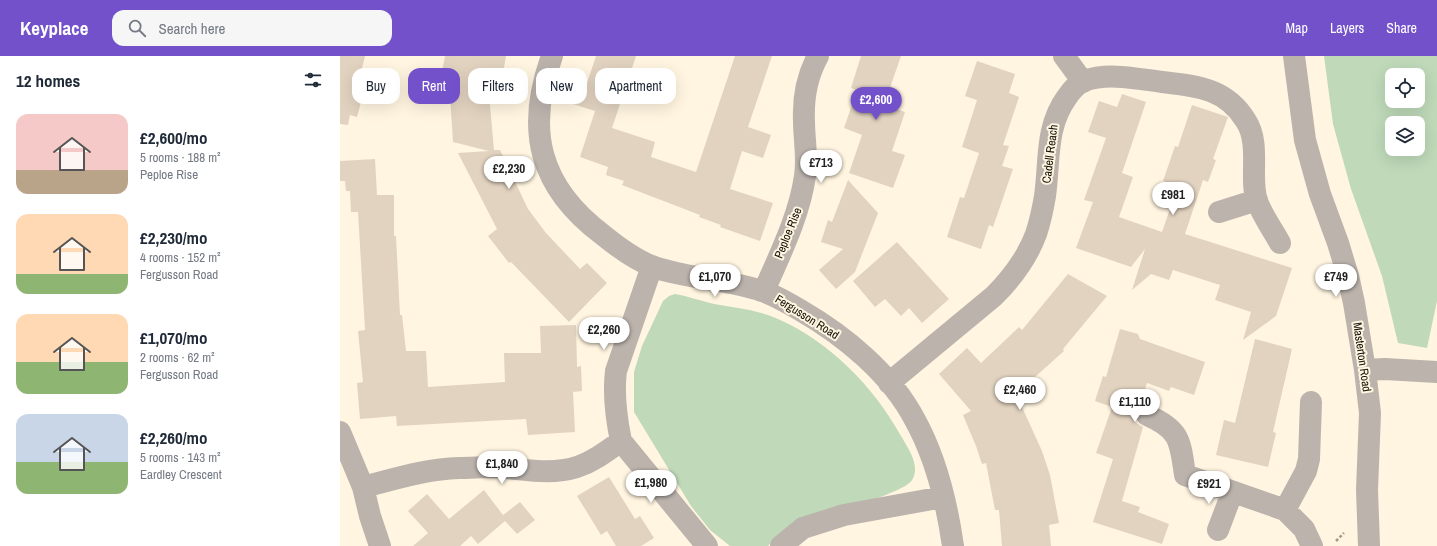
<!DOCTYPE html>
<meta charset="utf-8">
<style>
body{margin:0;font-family:"Archivo Narrow",sans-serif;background:#f6f6f7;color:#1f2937;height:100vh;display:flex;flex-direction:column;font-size:15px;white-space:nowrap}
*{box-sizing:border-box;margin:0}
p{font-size:13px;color:#747a83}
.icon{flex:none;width:22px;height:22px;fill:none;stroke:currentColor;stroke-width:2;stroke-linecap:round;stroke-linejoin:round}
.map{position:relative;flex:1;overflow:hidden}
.panel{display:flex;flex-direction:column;background:#fff;width:340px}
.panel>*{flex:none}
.guide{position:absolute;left:12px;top:12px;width:380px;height:36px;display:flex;gap:8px}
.buttons{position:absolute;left:1045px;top:12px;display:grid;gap:8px}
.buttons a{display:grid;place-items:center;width:40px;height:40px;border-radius:8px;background:#fff;box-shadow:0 4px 16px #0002;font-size:20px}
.price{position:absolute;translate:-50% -34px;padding:0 9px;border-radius:14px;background:#fff;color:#222;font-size:13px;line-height:26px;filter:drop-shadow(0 1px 2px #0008)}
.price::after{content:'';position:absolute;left:50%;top:24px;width:12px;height:9px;margin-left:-6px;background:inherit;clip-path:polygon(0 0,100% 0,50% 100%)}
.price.selected{background:#7251cb;color:#fff}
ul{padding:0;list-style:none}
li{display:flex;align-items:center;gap:12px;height:100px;padding:0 16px}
li span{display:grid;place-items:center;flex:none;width:112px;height:80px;border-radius:12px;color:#555}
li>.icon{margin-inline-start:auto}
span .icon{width:48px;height:48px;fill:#fffc;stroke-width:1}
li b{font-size:17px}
h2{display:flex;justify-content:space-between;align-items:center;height:48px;padding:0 16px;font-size:17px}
.tag{padding:0 14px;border-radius:12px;background:#fff;box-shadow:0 4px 16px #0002;font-size:14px;line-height:36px}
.tag.selected{background:#7251cb;color:#fff}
header{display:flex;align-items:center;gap:24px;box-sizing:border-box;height:56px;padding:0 20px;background:#7251cb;color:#fff}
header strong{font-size:19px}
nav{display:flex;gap:22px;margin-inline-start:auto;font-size:14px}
.search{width:280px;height:36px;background:#f6f6f7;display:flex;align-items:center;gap:10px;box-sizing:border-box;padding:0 14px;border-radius:12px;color:#747a83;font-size:15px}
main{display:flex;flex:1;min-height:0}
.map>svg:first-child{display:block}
.green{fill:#bfd9b9;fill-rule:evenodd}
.building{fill:#e2d3c0}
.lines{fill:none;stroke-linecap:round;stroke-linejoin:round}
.path{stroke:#a29b8b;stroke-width:2.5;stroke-dasharray:3 2;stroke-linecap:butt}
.minor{stroke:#bcb3ad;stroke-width:22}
.labels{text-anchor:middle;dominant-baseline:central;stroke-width:4;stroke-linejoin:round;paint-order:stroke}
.street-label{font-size:12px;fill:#130f08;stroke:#fff5e0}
</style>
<header>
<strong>Keyplace</strong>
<div class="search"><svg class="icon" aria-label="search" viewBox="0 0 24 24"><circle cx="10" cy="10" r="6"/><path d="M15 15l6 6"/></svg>Search here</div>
<nav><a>Map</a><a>Layers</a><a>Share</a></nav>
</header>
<main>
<section class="panel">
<h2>12 homes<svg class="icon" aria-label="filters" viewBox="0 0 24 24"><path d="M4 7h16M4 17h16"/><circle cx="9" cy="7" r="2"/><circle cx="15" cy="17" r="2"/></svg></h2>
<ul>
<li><span style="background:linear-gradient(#f6c9c9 70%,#b9a48a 0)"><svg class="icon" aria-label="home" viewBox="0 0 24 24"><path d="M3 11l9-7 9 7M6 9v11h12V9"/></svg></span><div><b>£2,600/mo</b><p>5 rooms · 188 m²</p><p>Peploe Rise</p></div></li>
<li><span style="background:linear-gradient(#ffd9b3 75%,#8fb573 0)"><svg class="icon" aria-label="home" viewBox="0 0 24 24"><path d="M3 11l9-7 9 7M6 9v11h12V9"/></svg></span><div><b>£2,230/mo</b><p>4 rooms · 152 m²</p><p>Fergusson Road</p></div></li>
<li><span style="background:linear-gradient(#ffd9b3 60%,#8fb573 0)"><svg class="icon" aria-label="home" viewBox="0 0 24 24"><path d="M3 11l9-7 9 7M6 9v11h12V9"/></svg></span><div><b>£1,070/mo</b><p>2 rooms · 62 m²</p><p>Fergusson Road</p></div></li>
<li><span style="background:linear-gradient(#c9d6e8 60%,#8fb573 0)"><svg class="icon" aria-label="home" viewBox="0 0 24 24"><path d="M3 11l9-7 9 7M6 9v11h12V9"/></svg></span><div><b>£2,260/mo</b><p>5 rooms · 143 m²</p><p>Eardley Crescent</p></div></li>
</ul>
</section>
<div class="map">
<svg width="1097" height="490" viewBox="0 0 1097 490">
<rect width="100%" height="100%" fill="#fff5e0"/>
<path class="green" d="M984 0H1097V245L1087 292 1058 287 1042 220 1011 133 993 68ZM1052 19H1078V45H1052ZM1052 67H1078V93H1052Z
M335 238C347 240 358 244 370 247 393 252 416 253 438 263 490 286 533 330 561 380 568 392 581 410 572 424 563 439 470 462 448 472 441 476 434 484 428 490H390L370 474 351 450 294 356V316L302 290 323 245 329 240Z"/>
<path class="building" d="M0 0H25L19 25 26 27 17 61 10 59 8 69 0 68Z
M105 0H166L161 29 148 27 154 94H160L188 153 206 177 240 213 247 207 267 227 229 266 171 206 169 207 148 180 157 173 118 97 149 95 113 86 110 40 98 37Z
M256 0H296L272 72 315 86 311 101 356 116 395 0H432L408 71 431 79 423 102 402 95 390 133 433 147 420 185 380 171 381 169 359 161 360 159 282 129 284 125 266 119 268 111 240 101 255 55 233 48 240 25 247 27Z
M521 0H561L544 49 565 56 552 95 565 99 553 132 509 117 522 79 504 72 517 34 511 32Z
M637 5 675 18 669 37 679 41 663 89 669 90 662 110 673 113 653 171 649 169 641 193 607 181 620 141 624 142 639 97 622 91 637 44 625 40Z
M782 38 806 46 782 117 793 121 779 161 822 176 838 130 823 125 835 90 838 91 852 49 888 61 873 103 876 104 868 126 863 124 845 178 952 212 936 260 903 284 911 256 875 244 880 229 833 214 829 224 811 218 792 234 805 193 791 211 736 192 753 146 744 144 766 82 748 76 759 45 777 51Z
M35 103 37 139H54V180H56L60 259H62L66 295H86L88 331 165 326 164 297H201L200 270 236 269 237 311 241 310 242 335 233 336 235 376 188 379 186 363 57 370 56 360 20 363 17 327 23 326 18 275 25 274 18 156H11L10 135H6L5 125H0V105Z
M508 124 538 157 515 216 496 233 479 214 503 193 481 186 488 164 492 166Z
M557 186 609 243 582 267 569 252 561 260 545 243 535 251 513 225Z
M728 218 767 240 723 293 724 295 676 338 702 395 710 419 719 467 709 469 711 490H662L659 454H655L646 407 642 408 636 390 623 359 631 355 599 318 627 292 641 307 679 271 682 274Z
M780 273 798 278 800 283 865 306 854 339 831 331 829 335 807 327 800 349 796 354 795 366 803 371 782 445 800 451 798 456 829 468 822 488 753 466 773 403 756 397 772 351 755 345 763 320 766 321Z
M915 283 952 293 933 376 936 377 928 411 876 399 884 364 895 367Z
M269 421 295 463 300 460 314 482 301 490H276L267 475 261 479 237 440Z
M144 434 163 459 180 446 195 464 177 478 165 465 138 488 131 480 120 490H73L88 477 68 455 87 438 109 463Z"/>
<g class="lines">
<path class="path" d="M996 485 1004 477"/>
<path class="minor" d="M212 0C185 74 199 131 263 179 279 192 295 204 314 211 349 223 387 223 422 235 435 239 448 247 460 254 505 280 551 318 575 364 596 402 607 448 613 490
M724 0 743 26
M954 0 965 84 980 138 998 187 1008 220 1014 247 1025 314 1030 357 1027 434 1029 490
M879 156 917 144
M312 210 276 315C273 339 276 361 281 385L367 490
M424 235C440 198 459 161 465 120 468 101 464 84 464 65 463 43 467 20 478 0
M1025 314 1045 313 1097 316
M549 327 654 240C672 222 687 202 696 178 700 166 703 152 705 140 710 105 705 71 727 41 731 35 737 28 744 25 768 16 798 23 822 26 856 30 886 32 906 65 921 88 909 122 917 145 922 159 933 174 940 187
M807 359C841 374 840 385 845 419L945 454 964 473 972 490
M0 376 23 431 30 460 40 490
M23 431C55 423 86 413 119 412 130 412 141 411 152 411 181 412 208 420 237 411 254 405 267 395 281 385
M945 454 966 415 969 403 971 346
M878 474 892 437
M441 490 463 472 504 459 603 441"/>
</g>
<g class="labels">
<g class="street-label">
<text transform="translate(710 98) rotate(-83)">Cadell Reach</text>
<text transform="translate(448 177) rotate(-68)">Peploe Rise</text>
<text transform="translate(467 261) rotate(32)">Fergusson Road</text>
<text transform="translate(1022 301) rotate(82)">Masterton Road</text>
</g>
</g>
</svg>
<div class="buttons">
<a><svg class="icon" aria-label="locate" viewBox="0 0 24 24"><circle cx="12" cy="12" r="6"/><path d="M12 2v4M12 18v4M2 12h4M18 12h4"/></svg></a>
<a><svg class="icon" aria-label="layers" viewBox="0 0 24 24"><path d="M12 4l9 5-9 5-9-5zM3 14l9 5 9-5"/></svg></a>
</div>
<b class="price selected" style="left:536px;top:65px">£2,600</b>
<b class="price" style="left:481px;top:128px">£713</b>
<b class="price" style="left:169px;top:134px">£2,230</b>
<b class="price" style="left:833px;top:160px">£981</b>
<b class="price" style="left:375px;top:242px">£1,070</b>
<b class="price" style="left:996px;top:242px">£749</b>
<b class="price" style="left:264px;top:295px">£2,260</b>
<b class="price" style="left:680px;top:355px">£2,460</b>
<b class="price" style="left:795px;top:367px">£1,110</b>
<b class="price" style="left:162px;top:429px">£1,840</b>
<b class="price" style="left:311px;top:448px">£1,980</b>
<b class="price" style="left:869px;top:449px">£921</b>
<div class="guide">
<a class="tag">Buy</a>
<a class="tag selected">Rent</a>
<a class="tag">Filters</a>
<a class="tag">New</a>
<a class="tag">Apartment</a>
</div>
</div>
</main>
